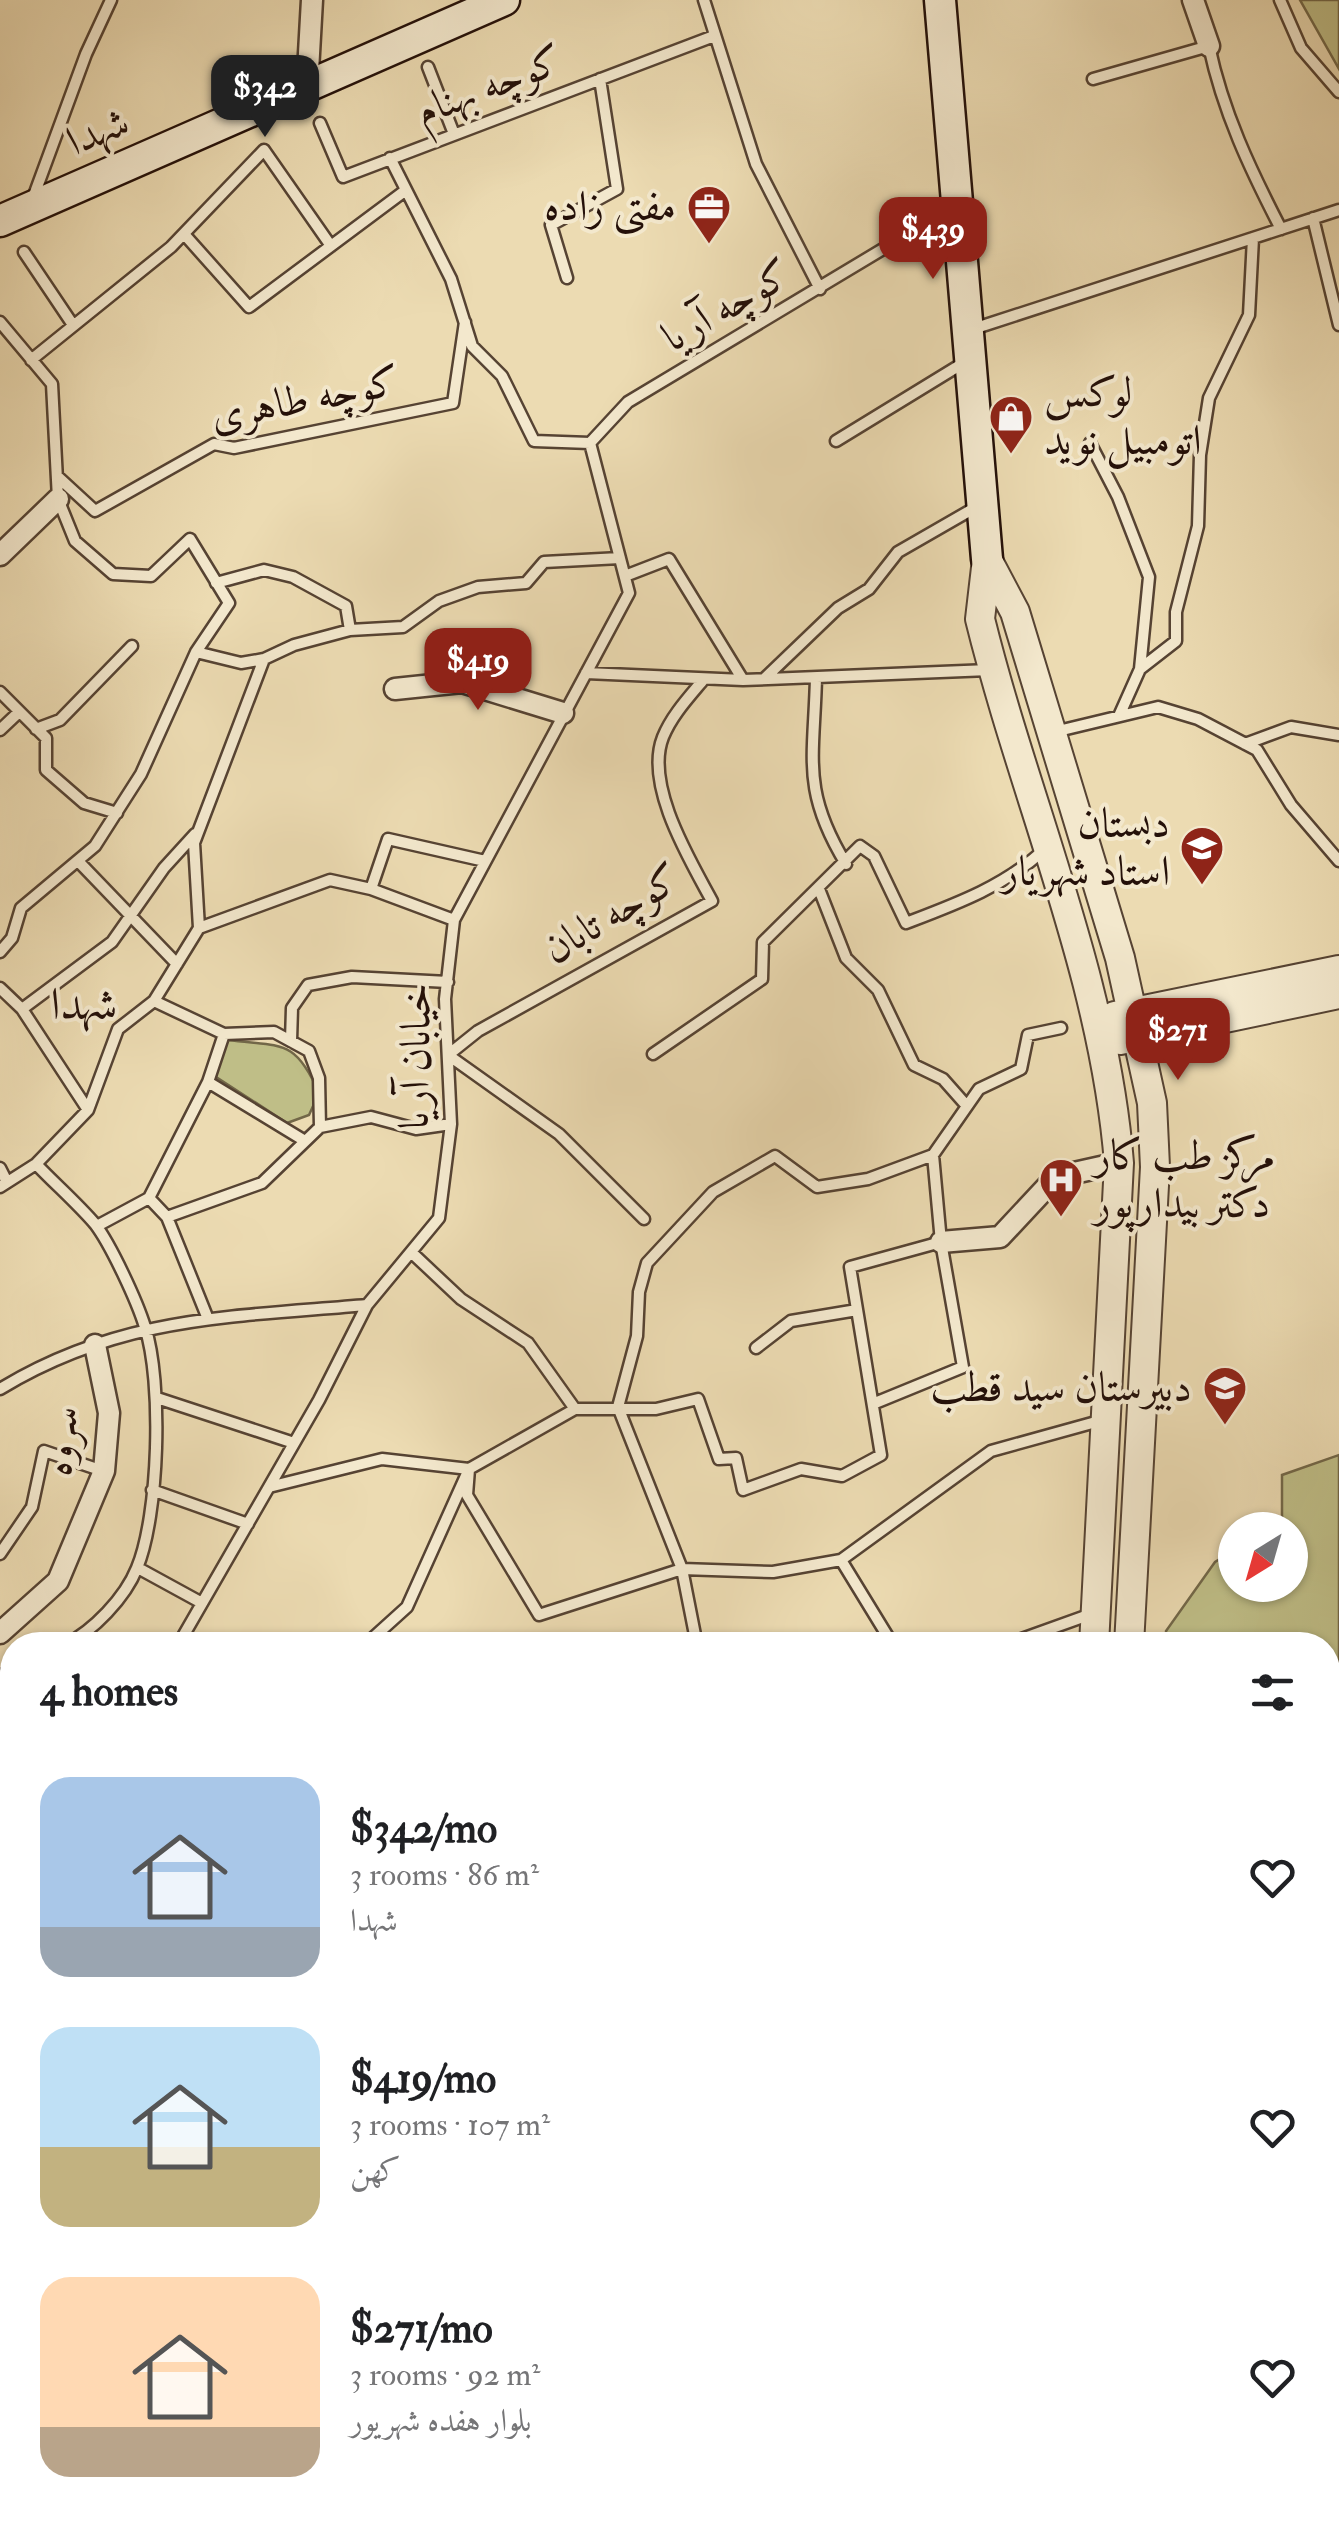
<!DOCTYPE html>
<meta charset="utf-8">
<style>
body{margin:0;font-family:"IM FELL Double Pica",Amiri,serif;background:#f6f6f6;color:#202124;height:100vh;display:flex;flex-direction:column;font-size:38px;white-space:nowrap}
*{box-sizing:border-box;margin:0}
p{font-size:32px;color:#757577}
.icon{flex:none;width:55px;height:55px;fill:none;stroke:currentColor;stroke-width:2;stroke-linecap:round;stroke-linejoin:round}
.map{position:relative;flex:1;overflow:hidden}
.details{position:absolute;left:0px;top:1632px;width:1340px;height:892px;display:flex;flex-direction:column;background:#fff;border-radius:40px 40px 0 0;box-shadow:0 2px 8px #0004}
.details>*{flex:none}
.needle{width:65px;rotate:217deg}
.buttons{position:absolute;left:1218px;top:1512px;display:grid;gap:20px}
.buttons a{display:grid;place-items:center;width:90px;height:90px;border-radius:50%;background:#fff;box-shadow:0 2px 8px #0004;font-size:50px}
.price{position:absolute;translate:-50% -85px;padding:0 22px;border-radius:20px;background:#8f2418;color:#fff;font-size:32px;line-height:65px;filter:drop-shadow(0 2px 5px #0008)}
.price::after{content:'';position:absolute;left:50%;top:60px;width:30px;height:22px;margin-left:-15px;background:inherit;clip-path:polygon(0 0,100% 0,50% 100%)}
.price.current{background:#222;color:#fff}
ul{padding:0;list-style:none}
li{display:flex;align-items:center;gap:30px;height:250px;padding:0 40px}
li span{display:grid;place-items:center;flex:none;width:280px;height:200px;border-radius:30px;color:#555}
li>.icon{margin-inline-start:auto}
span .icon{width:120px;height:120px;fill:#fffc;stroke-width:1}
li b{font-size:42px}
h2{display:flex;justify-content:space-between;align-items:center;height:120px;padding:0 40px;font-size:42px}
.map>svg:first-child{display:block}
.green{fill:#bfbe87;stroke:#726748;stroke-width:2.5}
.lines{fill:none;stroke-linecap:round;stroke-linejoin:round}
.service-casing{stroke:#564333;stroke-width:15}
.minor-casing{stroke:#564333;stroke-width:25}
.tertiary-casing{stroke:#564333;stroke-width:32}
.secondary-casing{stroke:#241009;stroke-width:35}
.service{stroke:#f3e8cd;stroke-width:10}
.minor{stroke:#f3e8cd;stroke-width:20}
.tertiary{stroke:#f3e8cd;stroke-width:28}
.secondary{stroke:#f3e8cd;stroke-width:30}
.labels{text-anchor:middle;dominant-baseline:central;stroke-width:8;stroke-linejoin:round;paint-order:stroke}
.street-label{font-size:42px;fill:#241009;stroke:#f3e8cd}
.poi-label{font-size:42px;fill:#241009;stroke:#f3e8cd;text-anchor:end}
.neighbourhood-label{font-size:45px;fill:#241009;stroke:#f3e8cd}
</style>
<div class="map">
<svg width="1339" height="2523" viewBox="0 0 1339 2523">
<rect width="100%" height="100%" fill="#ecdbb2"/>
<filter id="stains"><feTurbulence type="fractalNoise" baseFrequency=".002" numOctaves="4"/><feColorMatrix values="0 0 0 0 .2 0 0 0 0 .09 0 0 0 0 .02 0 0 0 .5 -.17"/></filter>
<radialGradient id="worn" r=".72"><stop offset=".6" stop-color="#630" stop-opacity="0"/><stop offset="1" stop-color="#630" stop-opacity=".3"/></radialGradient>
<path class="green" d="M1300 0H1339V69Z
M228 1040C282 1047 295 1038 319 1093L309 1115 287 1123 213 1075Z
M1339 1455V1752L1328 1756V1645H1167L1166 1631 1215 1562 1235 1550V1585H1290V1530H1269L1282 1522V1475Z
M986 2512 991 2523H785L777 2513Z"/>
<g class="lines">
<defs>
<path id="service" d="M704 0 756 164 820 289
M1280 0 1301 48 1339 92
M428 67 454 134
M1093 79 1209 46C1223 112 1250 169 1281 229
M320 123 343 177 714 36
M390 158 451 279 472 346 502 376 534 441 590 443
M33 198 86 54 111 0
M1313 218 1339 325
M184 234 249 307 406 190
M24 252 73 325
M567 278 551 225 617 189 600 79
M0 322 52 384 58 499 75 541 113 574 151 576 190 539 229 603 196 652 141 774 95 846 21 908 12 938 0 952
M973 329 1339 210
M31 360 171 247 264 150 331 246
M836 441 965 362
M590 443 628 402 953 207
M1090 443 1118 497 1149 577 1140 669
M57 476 95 511 214 444 234 448 453 403 465 322
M625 576 669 559 743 680
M216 583 264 570 293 577 346 606 350 630
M196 652 241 663 264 659 294 645 350 630 403 627 439 601 478 587 526 583 544 562 620 558
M586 673 743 680 989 670
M816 678C814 759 801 790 846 864
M764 679 838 608 869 589 898 552 978 506
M0 692 46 738V770L84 803 117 813
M1119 716 1140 669 1176 641V612L1198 526 1200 455 1209 398 1249 315 1253 238
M36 729 60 720 132 646
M0 730 18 713
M1054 732 1158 707 1198 719 1257 750 1291 805 1339 861
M1245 744 1291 727 1339 735
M78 861 177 964
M371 889 388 839 485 861
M819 889 846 958 878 990 914 1065 943 1079 966 1105
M199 928 330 880 371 889 454 920
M0 988 22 1009 88 1110
M154 1001 224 1034 274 1032 309 1051 319 1078 320 1127
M22 1009 112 942 164 868 195 834
M291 1041 292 1008 308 985 352 977 448 982
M653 1054 762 979 763 942 860 846 874 856 906 923C956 904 1003 887 1044 850
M208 1082 305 1141
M36 1164C55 1184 77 1203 95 1224 111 1245 137 1301 145 1327 163 1382 159 1515 137 1568 125 1598 93 1631 65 1645
M0 1168 7 1182
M0 1187 36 1164 88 1110 118 1029 154 1001 199 928 194 843 264 659
M149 1198 167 1217 208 1319
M167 1217 262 1183 320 1127 371 1117 416 1129 451 1124
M644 1219 559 1134 448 1055 478 1031 712 901C690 860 644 785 663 737 672 715 689 697 704 679
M97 1226 149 1198 208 1082 224 1034
M411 1252 461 1299 528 1343 575 1409H656L698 1399 719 1459 736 1458 743 1490 801 1469 842 1476 881 1455 850 1267 941 1242
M756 1348 791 1321 857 1310
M0 1389C120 1316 231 1317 367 1305
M157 1398 294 1443
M875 1403 963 1367 941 1242 933 1155
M269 1487 382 1459 469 1469 467 1495 539 1615 682 1569 773 1572 841 1560 991 1451 1103 1420
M152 1490 248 1524
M0 1554 32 1507 44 1451 103 1471
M841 1560 893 1645
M138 1568 202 1603
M178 1645 319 1400 367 1305 439 1218 451 1124 445 999 454 920 629 593 590 443
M365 1645 407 1607 469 1469 575 1409
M697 1645 682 1569 618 1407 637 1336 639 1292 647 1263 713 1192 775 1156 817 1187 868 1179 933 1155 979 1089 1021 1069 1028 1035 1061 1028
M1005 1645 1094 1613
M0 1676 12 1670
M1 1735 12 1782
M0 1893 12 1887
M0 2124 12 2105
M0 2204 12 2188
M0 2226 12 2230
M0 2316 12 2275
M0 2399 12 2387
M0 2455 12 2458
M281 2512 304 2517
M87 2523 92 2512
M169 2523 175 2512
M395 2523 400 2512
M499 2523 504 2512
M591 2523 598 2512
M681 2523 687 2512"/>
<path id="minor" d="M1193 0 1209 46
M307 89 312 0
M0 555 58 499
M395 689 462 682 563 713
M941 1242 1000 1237 1056 1177 1119 1163
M0 1633 58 1581 104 1471 109 1413 95 1345
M0 1734 12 1731
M1328 2174 1339 2179"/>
<path id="tertiary" d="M987 559 1015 612 1120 958 1152 1103 1155 1167 1129 1645
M987 559 980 619C1025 801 1104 975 1119 1163L1094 1645
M1115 1016 1339 970
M1120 1040 1339 994
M1189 2512 1190 2523
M1220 2512 1221 2523"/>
<path id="secondary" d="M940 0 987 559
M0 221 504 0"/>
</defs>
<use href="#service" class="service-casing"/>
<use href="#minor" class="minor-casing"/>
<use href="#tertiary" class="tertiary-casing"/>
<use href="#secondary" class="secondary-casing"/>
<use href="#service" class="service"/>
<use href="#minor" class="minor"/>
<use href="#tertiary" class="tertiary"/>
<use href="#secondary" class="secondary"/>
</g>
<defs>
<symbol id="office-pin" viewBox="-11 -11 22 30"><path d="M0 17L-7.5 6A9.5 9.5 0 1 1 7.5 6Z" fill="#8f2418" stroke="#f3e8cd"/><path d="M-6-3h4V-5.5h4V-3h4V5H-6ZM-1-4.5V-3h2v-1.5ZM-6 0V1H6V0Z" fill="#fff"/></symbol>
<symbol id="shop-pin" viewBox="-11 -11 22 30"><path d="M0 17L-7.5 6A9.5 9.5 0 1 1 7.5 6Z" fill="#8f2418" stroke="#f3e8cd"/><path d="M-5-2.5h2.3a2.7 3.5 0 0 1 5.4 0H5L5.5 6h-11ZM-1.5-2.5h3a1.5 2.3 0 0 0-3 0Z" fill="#fff"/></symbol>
<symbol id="school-pin" viewBox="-11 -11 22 30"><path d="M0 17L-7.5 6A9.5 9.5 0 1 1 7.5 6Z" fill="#8f2418" stroke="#f3e8cd"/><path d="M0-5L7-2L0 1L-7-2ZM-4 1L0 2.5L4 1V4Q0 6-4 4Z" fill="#fff"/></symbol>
<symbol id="hospital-pin" viewBox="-11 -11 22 30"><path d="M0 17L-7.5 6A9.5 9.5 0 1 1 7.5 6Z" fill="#8f2418" stroke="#f3e8cd"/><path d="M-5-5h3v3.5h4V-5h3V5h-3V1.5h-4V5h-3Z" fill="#fff"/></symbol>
</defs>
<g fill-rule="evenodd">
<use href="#office-pin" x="684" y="182" width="50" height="68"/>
<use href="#shop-pin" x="986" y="392" width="50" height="68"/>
<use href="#school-pin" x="1177" y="823" width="50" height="68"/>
<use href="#hospital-pin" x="1036" y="1155" width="50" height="68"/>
<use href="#school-pin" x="1200" y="1363" width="50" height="68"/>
</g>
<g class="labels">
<g class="street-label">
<text transform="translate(489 86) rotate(-21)">کوچه بهنام</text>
<text transform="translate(98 132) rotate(-23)">شهدا</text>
<text transform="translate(727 306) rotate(-30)">کوچه آریا</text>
<text transform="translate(305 399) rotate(-11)">کوچه طاهری</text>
<text transform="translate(612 914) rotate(-31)">کوچه تابان</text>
<text transform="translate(416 1056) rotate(-89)">خیابان آریا</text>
<text transform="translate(61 1441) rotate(-84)">سروه</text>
</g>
<g class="poi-label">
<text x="676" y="207">مفتی زاده</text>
<text x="1044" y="393" text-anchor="start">لوکس<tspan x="1044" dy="48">اتومبیل نوید</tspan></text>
<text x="1170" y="824">دبستان<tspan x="1170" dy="48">استاد شهریار</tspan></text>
<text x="1094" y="1156" text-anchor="start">مرکز طب کار<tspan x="1094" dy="48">دکتر بیدارپور</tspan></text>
<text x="1192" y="1388">دبیرستان سید قطب</text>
</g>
<g class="neighbourhood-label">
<text x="84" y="1005">شهدا</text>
</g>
</g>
<rect width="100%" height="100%" filter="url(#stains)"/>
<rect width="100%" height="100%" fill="url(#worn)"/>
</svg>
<div class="buttons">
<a><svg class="needle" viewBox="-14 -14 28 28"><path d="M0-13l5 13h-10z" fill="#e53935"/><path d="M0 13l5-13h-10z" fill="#757577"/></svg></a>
</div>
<b class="price current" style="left:265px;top:140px">$342</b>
<b class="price" style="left:933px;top:282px">$439</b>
<b class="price" style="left:478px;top:713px">$419</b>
<b class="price" style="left:1178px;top:1083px">$271</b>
<section class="details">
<h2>4 homes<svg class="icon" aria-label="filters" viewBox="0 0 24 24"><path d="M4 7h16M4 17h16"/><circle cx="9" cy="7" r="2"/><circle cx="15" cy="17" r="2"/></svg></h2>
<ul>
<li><span style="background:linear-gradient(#a9c7e8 75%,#9aa5b1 0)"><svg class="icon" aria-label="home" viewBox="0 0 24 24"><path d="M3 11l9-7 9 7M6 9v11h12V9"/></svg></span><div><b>$342/mo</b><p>3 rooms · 86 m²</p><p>شهدا</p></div><svg class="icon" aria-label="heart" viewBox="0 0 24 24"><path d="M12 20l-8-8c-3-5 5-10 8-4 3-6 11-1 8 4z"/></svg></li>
<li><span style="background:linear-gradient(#bfe0f5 60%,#c2b280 0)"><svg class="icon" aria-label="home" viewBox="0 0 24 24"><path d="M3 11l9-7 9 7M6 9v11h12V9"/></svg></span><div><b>$419/mo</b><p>3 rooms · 107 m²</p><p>کهن</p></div><svg class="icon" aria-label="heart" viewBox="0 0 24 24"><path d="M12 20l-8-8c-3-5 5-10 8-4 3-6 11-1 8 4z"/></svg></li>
<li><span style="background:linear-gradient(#ffd9b3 75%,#b9a48a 0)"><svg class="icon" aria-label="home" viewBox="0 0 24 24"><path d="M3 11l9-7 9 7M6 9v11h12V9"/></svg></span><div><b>$271/mo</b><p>3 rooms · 92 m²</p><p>بلوار هفده شهریور</p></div><svg class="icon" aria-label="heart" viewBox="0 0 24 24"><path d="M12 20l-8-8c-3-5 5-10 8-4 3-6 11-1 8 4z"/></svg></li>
</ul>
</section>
</div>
